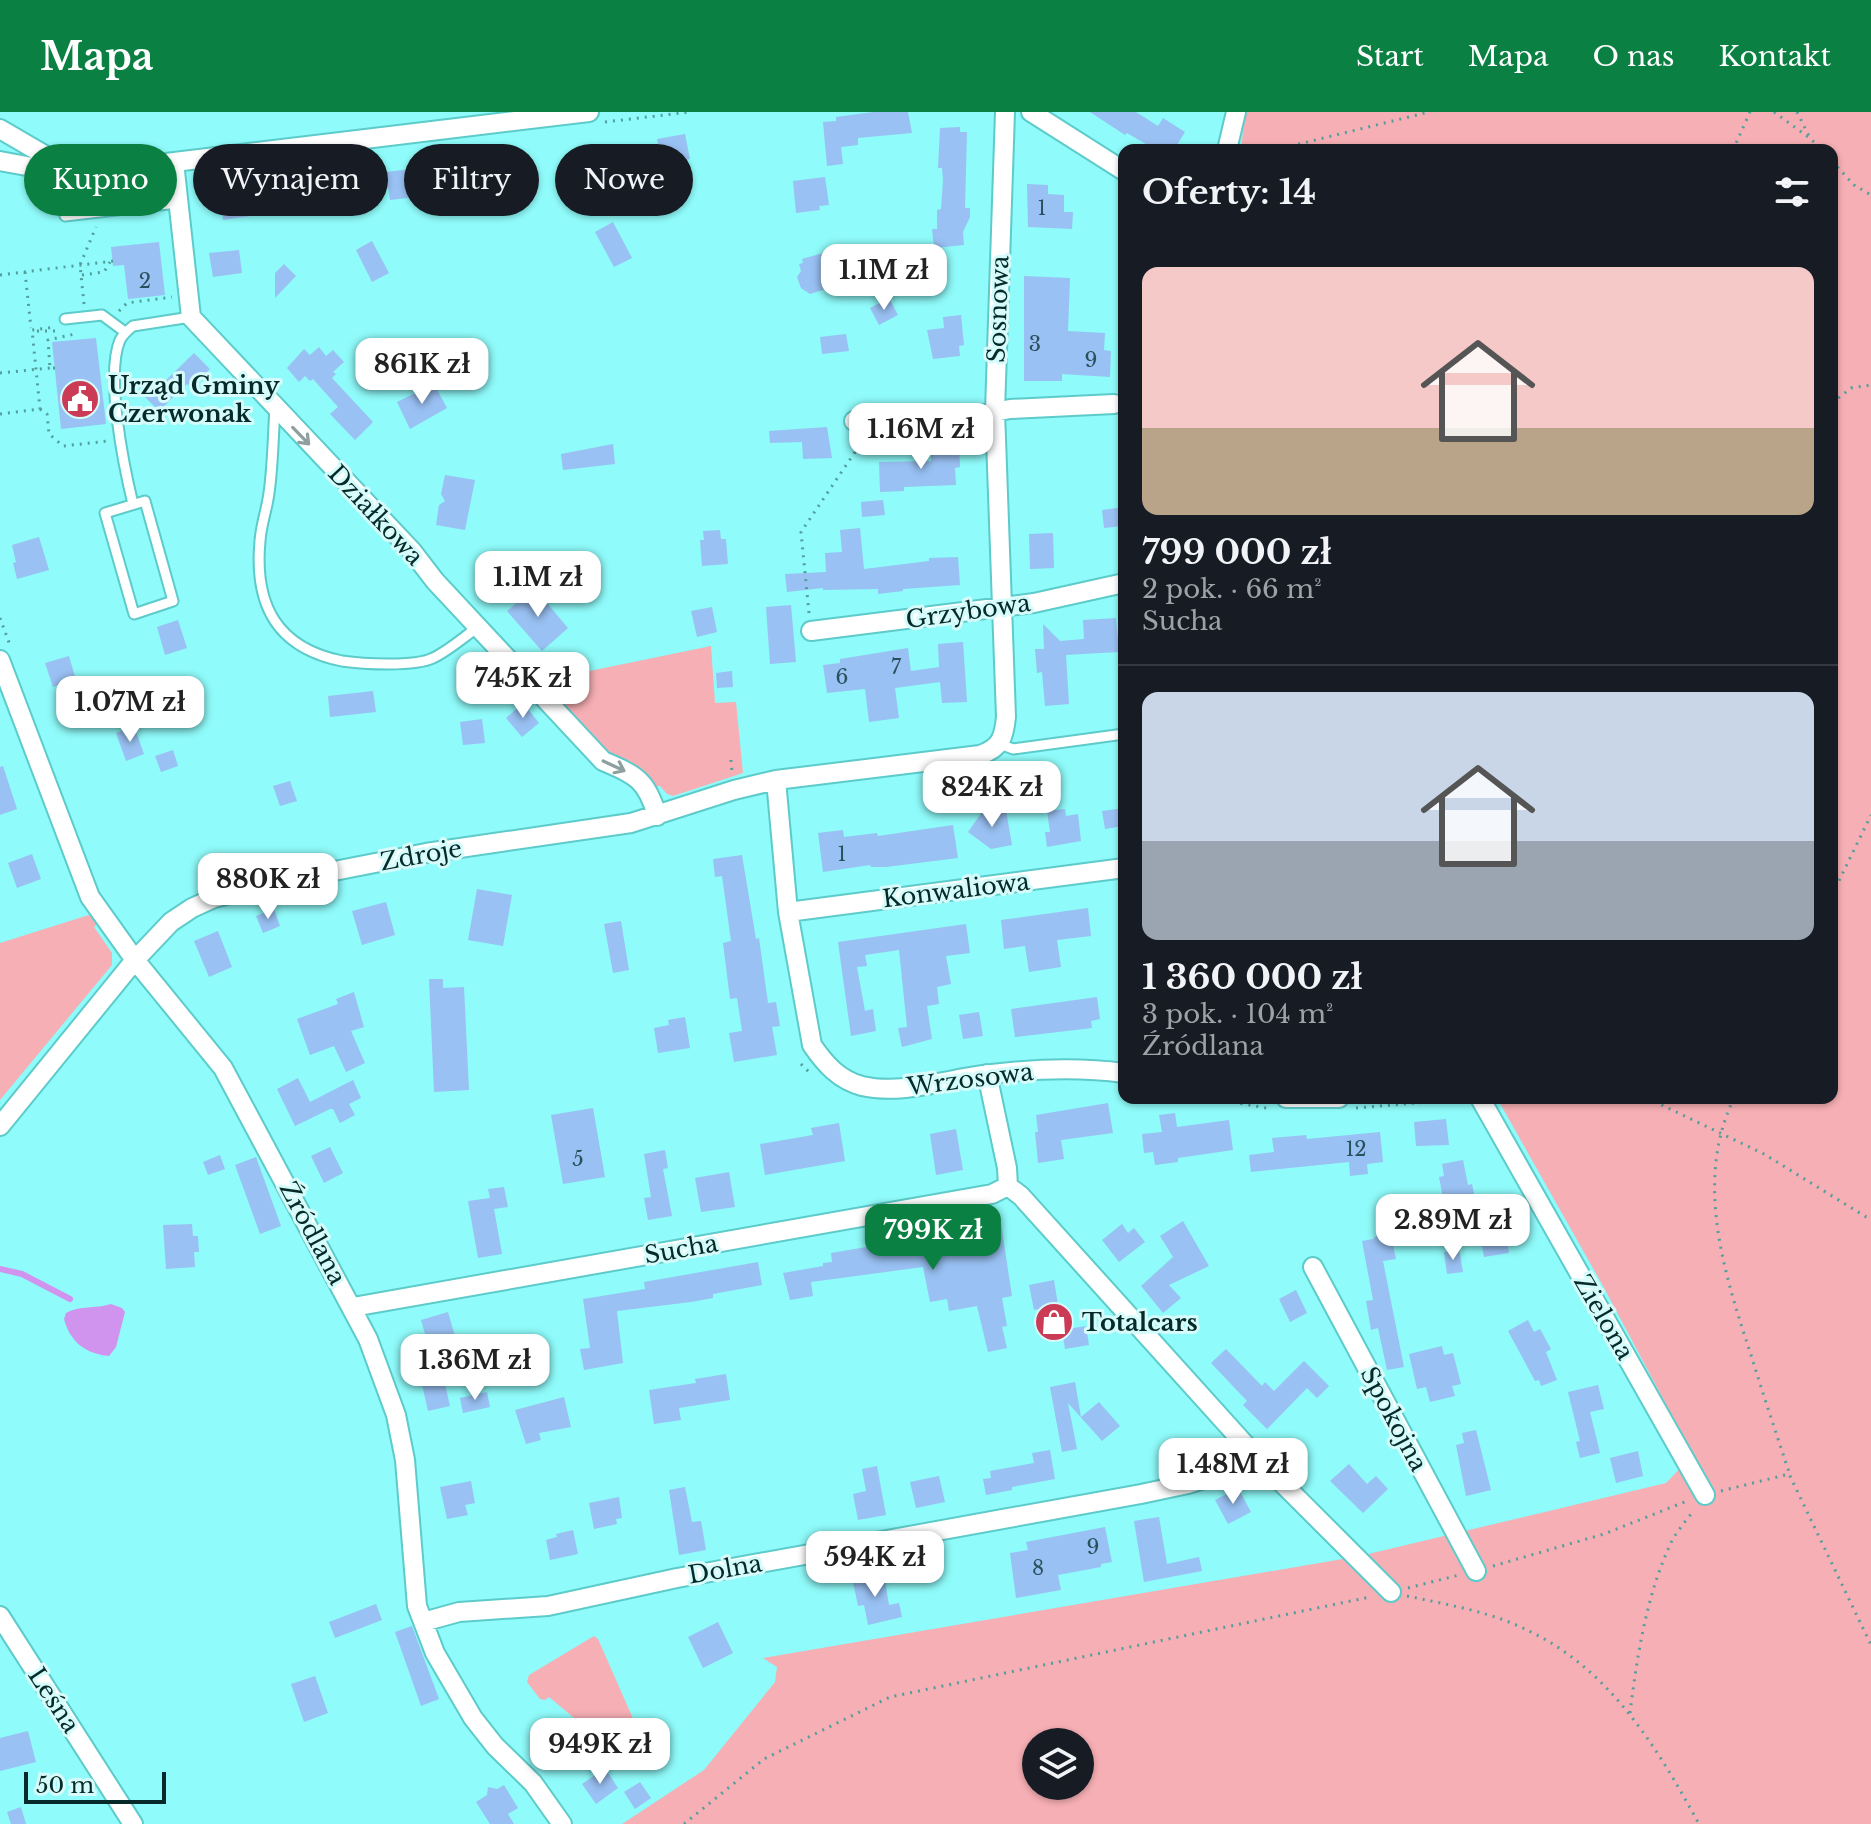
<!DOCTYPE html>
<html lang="pl">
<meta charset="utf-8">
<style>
body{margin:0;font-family:"Libre Baskerville",serif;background:#242831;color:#f1f3f6;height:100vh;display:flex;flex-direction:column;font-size:30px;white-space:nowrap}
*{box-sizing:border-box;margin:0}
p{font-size:26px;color:#9ea1a6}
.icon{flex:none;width:44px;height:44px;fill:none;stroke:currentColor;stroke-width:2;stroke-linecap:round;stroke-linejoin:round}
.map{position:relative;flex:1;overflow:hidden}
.details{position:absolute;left:1118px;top:32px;width:720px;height:960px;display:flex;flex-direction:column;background:#171b24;border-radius:16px;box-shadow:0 2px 6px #0004}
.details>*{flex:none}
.banner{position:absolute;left:24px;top:32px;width:760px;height:72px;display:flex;gap:16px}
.tools{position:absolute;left:1022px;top:1616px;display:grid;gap:16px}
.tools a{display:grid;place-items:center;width:72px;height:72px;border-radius:50%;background:#171b24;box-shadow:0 2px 6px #0004;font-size:40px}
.scale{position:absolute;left:24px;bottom:20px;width:142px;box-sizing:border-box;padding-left:8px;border:4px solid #052a29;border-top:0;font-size:22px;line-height:28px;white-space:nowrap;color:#052a29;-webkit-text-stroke:6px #d5fcfb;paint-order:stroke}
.price{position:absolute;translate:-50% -68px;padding:0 18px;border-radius:16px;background:#fff;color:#222;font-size:26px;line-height:52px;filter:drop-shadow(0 2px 4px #0008)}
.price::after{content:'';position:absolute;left:50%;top:48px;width:24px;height:18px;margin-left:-12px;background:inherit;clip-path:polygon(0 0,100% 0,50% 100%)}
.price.current{background:#0b8043;color:#fff}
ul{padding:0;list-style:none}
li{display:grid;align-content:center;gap:16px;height:424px;padding:0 24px}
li+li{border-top:2px solid #363941}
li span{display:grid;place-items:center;height:248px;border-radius:16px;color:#555}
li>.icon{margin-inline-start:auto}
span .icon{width:144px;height:144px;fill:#fffc;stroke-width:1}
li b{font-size:34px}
h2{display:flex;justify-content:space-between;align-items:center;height:96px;padding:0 24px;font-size:34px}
.tag{padding:0 28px;border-radius:36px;background:#171b24;box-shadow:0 2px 6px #0004;font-size:28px;line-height:72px}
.tag.current{background:#0b8043;color:#fff}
header{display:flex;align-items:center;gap:48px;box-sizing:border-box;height:112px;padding:0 40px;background:#0b8043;color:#fff}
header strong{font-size:38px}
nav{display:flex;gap:44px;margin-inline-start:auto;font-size:28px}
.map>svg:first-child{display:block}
.green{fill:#f6afb4;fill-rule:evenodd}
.water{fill:#d194ee}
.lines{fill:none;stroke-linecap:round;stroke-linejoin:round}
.stream{stroke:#d194ee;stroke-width:6}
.building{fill:#99c1f3}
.service-casing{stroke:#5dcbca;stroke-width:13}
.minor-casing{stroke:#5dcbca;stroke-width:22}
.path{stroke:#529e9d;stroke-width:3;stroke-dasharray:2 6;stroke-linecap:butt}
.service{stroke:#fff;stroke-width:9}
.minor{stroke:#fff;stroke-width:18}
.oneway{stroke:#8e9f9f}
.labels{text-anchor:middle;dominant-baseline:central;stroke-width:6;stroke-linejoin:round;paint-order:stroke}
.number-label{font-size:20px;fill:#2a505c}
.street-label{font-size:24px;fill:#052a29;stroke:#d5fcfb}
.poi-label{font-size:24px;font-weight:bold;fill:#052a29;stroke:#d5fcfb;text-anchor:start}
</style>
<header>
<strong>Mapa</strong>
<nav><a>Start</a><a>Mapa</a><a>O nas</a><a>Kontakt</a></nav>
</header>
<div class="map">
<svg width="1871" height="1712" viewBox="0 0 1871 1712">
<rect width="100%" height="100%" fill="#8ffbfa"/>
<path class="green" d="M1245 0H1871V1712H622L704 1658 775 1570 777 1555 763 1546 1360 1444 1666 1371 1693 1343 1603 1174 1497 986H1832V38H1241ZM1036 1630H1080V1674H1036Z
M711 534 715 591 736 590 743 661 673 684 667 682 660 674 654 675 608 647 536 570Z
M92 802 97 812 94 815 112 841V853L0 988V831Z
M594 1524 598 1527 642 1627 622 1646 549 1585 545 1588 540 1587 527 1570 529 1563Z"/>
<path class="water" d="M111 1192 122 1196 125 1200 116 1235 109 1244C86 1242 70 1230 64 1207L66 1201C80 1193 95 1197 111 1192Z"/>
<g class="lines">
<path class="stream" d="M0 1157 22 1162 70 1187"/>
</g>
<path class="building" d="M873 0H908L912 21 858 26V33L841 35 843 52 827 54 823 10 836 9V5Z
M1090 0H1136L1158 14 1163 6 1185 20 1174 38 1161 32 1156 38 1127 21 1125 23Z
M960 15V20H967L965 96H970V105L963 120 964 133 934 136 932 117H937V98L941 97 943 69 942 56H938L940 16Z
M685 22 690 47 662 53 657 27Z
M646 53 650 98 623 100 617 55Z
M419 56 424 84 390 88 386 60Z
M349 65 354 93 323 97 318 69Z
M825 65 829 93 819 94 820 98 796 101 793 69Z
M1027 72 1048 73V82L1064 83V100H1073L1072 117 1028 115Z
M261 76 265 102 223 108 220 82Z
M613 110 632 146 614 155 595 120Z
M372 129 389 161 372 170 356 138Z
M159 130 165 183 128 187 124 153 113 154 111 135Z
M851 133 832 154 855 168 810 182 801 176 797 165 801 159 799 152 803 151 802 147Z
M239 138 242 161 213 165 209 141Z
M284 152 296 164 275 186V161Z
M1024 164 1070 166 1068 219 1105 221 1104 238 1111 239 1110 265 1062 262V269H1024Z
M889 186 898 203 879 213 870 196Z
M961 203 964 233 959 234 960 244 933 247 927 218 944 216 943 205Z
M846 222 849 239 822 242 820 225Z
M96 226 106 312 61 317 52 230Z
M319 235 326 244 333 238 344 250 333 260 336 262 332 266 373 310 355 328 330 302 338 295 313 267 310 269 305 264 299 270 287 256 304 237 310 243Z
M194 241 210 257 191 276 187 272 159 299 145 285 156 274 158 276Z
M434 272 447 296 410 317 397 290Z
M827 315 832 346 803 347 802 330 770 331 769 319Z
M613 332 615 352 563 358 561 342Z
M959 333 960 355 955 356 956 373 904 375V379L880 380 879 350 931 349V335Z
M445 363 475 368 465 418 436 413 439 393 445 389 441 382Z
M883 388 885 403 862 405 861 390Z
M1124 395V414L1104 416 1102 398Z
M860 416 864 457 929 449V446L958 445 960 473 903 477V479L878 482V477L823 478V476L787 480 785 462 826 460 825 441 842 440 840 418Z
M720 418 721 427H726L728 452 702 454 700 428H704L703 419Z
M1053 421 1054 456 1030 457 1029 422Z
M39 425 49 458 17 467 13 451 16 450 12 433Z
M534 476 568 516 542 539 507 499Z
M791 493 796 550 770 552 766 495Z
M712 495 717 520 697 525 691 499Z
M1116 506 1119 540 1066 543 1069 592 1045 594 1042 560 1037 561 1035 537H1044L1043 512 1060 529 1084 527 1083 508Z
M178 508 187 536 165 543 157 515Z
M963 530 967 590 942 591 940 570 895 576 899 606 869 610 865 577 827 581 823 553 840 551V547L908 536 911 559 939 555 938 532Z
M69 544 76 568 53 575 45 551Z
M732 559 733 575 717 576 716 561Z
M373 579 376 600 330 605 328 584Z
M523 591 539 611 522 625 506 606Z
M482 607 485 631 463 633 460 610Z
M134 614 144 642 126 649 116 621Z
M173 638 178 654 161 660 155 644Z
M3 654 17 697 0 703V655Z
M290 669 297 689 280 694 273 674Z
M1124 696V714L1105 717 1102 699Z
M1065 697 1066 704 1078 702 1081 729 1047 735 1045 720H1050L1047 699Z
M1006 698 1012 733 991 737 968 720 982 700Z
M953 713 958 746 886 755H871L870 753 823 760 818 721 843 718 844 725 877 721 878 724Z
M32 742 41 767 17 776 8 751Z
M742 743 756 827 759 826 768 891 776 890 780 914 772 915 777 943 734 950 729 921 742 919 737 886 730 887 723 831 731 829 722 764 715 765 713 747Z
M477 777 512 783 503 834 468 828Z
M386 790 395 823 362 833 352 799Z
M1088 796 1091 824 1057 828 1061 855 1029 860 1025 834 1004 837 1001 808Z
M274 797 280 814 263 821 256 804Z
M621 809 629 858 613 861 604 812Z
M966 812 970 841 946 844 951 872 937 875 939 892 927 894 932 927 902 935 898 916 907 915 899 838 865 843 867 854 857 855 865 899 873 897 876 919 851 924 838 830Z
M218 819 232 855 209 865 194 829Z
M429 867H443V876L464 875 469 978 434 980Z
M354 880 364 915 351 919 365 951 346 960 334 934 310 943 297 907 338 892 336 887Z
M1097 885 1100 907 1091 909 1092 916 1015 925 1011 897Z
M979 900 983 924 963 927 959 903Z
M685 905 690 936 658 941 654 916 669 913 668 908Z
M298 966 310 990 353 968 361 986 349 992 355 1003 340 1011 333 997H330L295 1014 277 977Z
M1108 991 1113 1021 1061 1028 1064 1047 1038 1051 1035 1020H1038L1036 1003Z
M593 996 605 1065 563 1072 551 1003Z
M1175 1001 1177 1015 1229 1008 1233 1038 1178 1046V1050L1155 1053 1153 1040 1144 1041 1142 1022 1162 1020 1159 1003Z
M1446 1007 1449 1033 1416 1034 1414 1010Z
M839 1011 845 1049 765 1063 760 1032 813 1023 811 1016Z
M956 1017 963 1058 936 1063 930 1022Z
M1380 1020 1383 1050 1367 1052 1368 1062 1350 1064 1349 1050 1251 1060 1249 1043 1274 1040 1272 1026 1306 1023 1307 1027Z
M330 1035 343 1061 324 1071 311 1044Z
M665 1038 668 1056 663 1057 672 1104 648 1108 644 1086 651 1085 644 1042Z
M220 1043 225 1057 208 1063 203 1050Z
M256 1045 281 1114 260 1122 235 1053Z
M1463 1048 1468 1073 1472 1072 1475 1086 1457 1089 1456 1084 1443 1086 1439 1065 1444 1064 1442 1052Z
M729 1060 735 1095 701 1100 695 1066Z
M504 1075 508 1095 494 1097 502 1142 478 1146 468 1089 490 1086 488 1077Z
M1183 1109 1209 1154 1169 1173 1181 1186 1163 1201 1141 1174 1173 1145 1160 1124Z
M192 1112 193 1124H198L199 1140H194L195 1155 166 1157 163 1113Z
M1001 1112 1012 1184 1002 1186 1007 1214 1002 1215 1007 1236 988 1240 977 1194 949 1199 947 1187 930 1190 923 1155 811 1170 813 1184 790 1188 783 1161 823 1154V1151L832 1150 831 1141Z
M1122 1112 1128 1121 1134 1116 1145 1130 1119 1150 1102 1128Z
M1505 1113 1509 1141 1484 1145 1479 1117Z
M1378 1122 1384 1126 1391 1124 1396 1147 1383 1149 1404 1255 1387 1258 1378 1216 1371 1218 1366 1189 1373 1188 1362 1129 1373 1127Z
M1459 1137 1463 1160 1447 1162 1444 1140Z
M758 1150 762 1173 713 1182V1186L691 1190 617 1199 623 1251 584 1258 580 1237 590 1236 583 1187 645 1177 644 1170Z
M1054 1168 1058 1193 1034 1198 1029 1173Z
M1296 1178 1307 1201 1290 1210 1279 1187Z
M448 1200 455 1224 459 1223 465 1243 433 1250 421 1208Z
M1528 1208 1534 1220 1540 1217 1551 1237 1546 1240 1557 1268 1541 1274 1539 1268 1535 1269 1508 1219Z
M1086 1214 1089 1233 1065 1237 1062 1218Z
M1442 1234 1444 1243 1453 1241 1461 1272 1452 1274 1455 1284 1430 1290 1426 1275 1417 1277 1409 1242Z
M1226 1237 1262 1274 1265 1270 1274 1279 1304 1249 1329 1274 1317 1286 1307 1276 1267 1317 1243 1293 1247 1289 1211 1251Z
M726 1262 730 1288 679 1296 681 1308 654 1312 649 1278 696 1271 695 1267Z
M443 1263 450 1294 428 1299 421 1268Z
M1075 1270 1081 1305 1099 1290 1120 1314 1102 1329 1068 1291 1077 1337 1062 1340 1050 1275Z
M1598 1273 1604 1297 1590 1300 1600 1341 1580 1346 1576 1330 1580 1329 1568 1280Z
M487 1280 490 1295 463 1301 460 1286Z
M564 1285 571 1315 539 1321 541 1328 526 1332 515 1298Z
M1476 1318 1491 1378 1466 1384 1456 1333 1464 1331 1462 1321Z
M1050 1338 1055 1367 1012 1375V1378L986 1383 983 1367 991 1366 990 1359 1034 1351 1032 1341Z
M1638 1339 1643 1364 1616 1371 1610 1346Z
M1349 1352 1367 1372 1376 1364 1388 1377 1363 1401 1330 1369Z
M877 1354 886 1403 858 1408 853 1382 866 1379 862 1357Z
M939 1364 945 1390 916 1396 910 1370Z
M471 1369 475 1391 465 1393 468 1403 447 1407 440 1375Z
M685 1375 692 1410 701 1409 706 1438 679 1443 669 1378Z
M1238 1376 1251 1400 1228 1412 1215 1388Z
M619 1385 622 1406 616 1407 617 1412 594 1417 589 1391Z
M1159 1405 1167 1452 1199 1445 1202 1459 1144 1470 1134 1409Z
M1105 1415 1112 1450 1101 1452V1455L1058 1463 1061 1478 1016 1486 1010 1441 1028 1438 1026 1430Z
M573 1418 578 1442 550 1448 546 1428 557 1425 556 1422Z
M873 1461 874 1465 884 1463 889 1493 899 1491 902 1505 868 1513 864 1493 858 1494 852 1465Z
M376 1492 382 1508 335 1526 329 1510Z
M718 1510 733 1541 703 1556 688 1525Z
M412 1514 439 1587 421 1594 395 1520Z
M315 1564 328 1601 304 1610 291 1572Z
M28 1619 36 1650 0 1659V1626Z
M605 1656 618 1676 596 1692 582 1672Z
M640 1670 651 1686 635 1697 624 1680Z
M504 1673 518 1696 508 1702 514 1712H490L476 1690 487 1683 488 1675 497 1677Z
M21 1695 26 1712H11L7 1700Z"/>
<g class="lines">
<defs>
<path id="service" d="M65 104 177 91
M65 207 102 203 125 220
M275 296C273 325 273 353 269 381 267 397 261 413 260 429 254 493 277 536 342 549 362 552 415 555 433 546 448 539 464 525 478 515
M145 389 173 489 134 502 105 401Z
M133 392C124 355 105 263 120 228 123 222 128 218 133 214L191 205
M1000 632 1013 637 1124 622"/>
<path id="minor" d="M1031 0 1124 59
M0 17 60 52
M1227 38 1236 0
M0 49 32 55 60 52 101 56 133 55 589 0
M174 50 191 205 412 439 435 469 603 649C636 663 647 668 657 704
M854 309 980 303 1010 297 1114 292
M811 519 1034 491 1124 471
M0 548 90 785 135 848 223 956 368 1227 396 1303 405 1348 417 1494 435 1541 473 1606 495 1634 533 1671 562 1712
M776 668 980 643C1001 636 1004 625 1006 605L995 299 1005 0
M788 800 1124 756
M987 962 1007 1056 1008 1074 1021 1084 1260 1349 1391 1480
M1286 986H1339
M1480 986 1705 1383
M0 1014 135 848 171 810 192 796 214 786 273 771 426 741 631 711 734 678 776 668 788 800 812 933C825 952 839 968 862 974 900 983 945 968 983 963 1029 957 1079 955 1124 961
M1313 1155 1476 1459
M353 1195 992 1082 1008 1074
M0 1504 133 1712
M423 1510 459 1500 548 1494 677 1466 1141 1382 1188 1372 1260 1349"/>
</defs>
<use href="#service" class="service-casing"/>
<use href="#minor" class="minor-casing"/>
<path class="path" d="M1774 0 1811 27 1821 38
M1797 0 1809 24
M605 10 690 0
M1275 38 1429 0
M1733 38 1750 0
M1832 49 1854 73 1871 83
M62 72 98 76
M25 160 31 216
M0 163 113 149
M82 163 104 160 110 150
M84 192 80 153 96 115
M119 199 127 191 172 185
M37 219H57
M55 256H50L48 228 75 222 76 219
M0 261 50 256
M1832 291 1851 276 1871 273
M40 297 47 302 49 322 63 334 108 329
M0 302 40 297 32 218 55 215
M809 501 801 420 855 340V325
M0 506 10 533
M731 648 732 660
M1832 783 1871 703
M801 952 812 963
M1209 986 1272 997
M1647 986 1764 1042 1871 1108
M1734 986C1694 1069 1724 1161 1751 1243 1763 1282 1776 1321 1789 1360
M1356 996 1464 987
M1721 1379 1789 1362 1871 1533
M1493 1454 1604 1422 1687 1389
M1408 1476 1459 1463
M1407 1484C1449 1493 1493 1500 1531 1520 1611 1559 1658 1637 1699 1712
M1630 1601C1637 1545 1646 1485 1670 1433 1675 1421 1686 1409 1694 1398
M684 1712 764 1647 890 1585 1370 1485"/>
<use href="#service" class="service"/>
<use href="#minor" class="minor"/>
</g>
<defs><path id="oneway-shaft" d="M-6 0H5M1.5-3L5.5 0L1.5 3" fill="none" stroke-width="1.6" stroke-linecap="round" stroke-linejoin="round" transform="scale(2)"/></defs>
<g class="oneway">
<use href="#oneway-shaft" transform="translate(301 324) rotate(46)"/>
<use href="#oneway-shaft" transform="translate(614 654) rotate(25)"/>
</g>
<defs>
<symbol id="civic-disc" viewBox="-11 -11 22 22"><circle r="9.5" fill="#cb3b56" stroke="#d5fcfb"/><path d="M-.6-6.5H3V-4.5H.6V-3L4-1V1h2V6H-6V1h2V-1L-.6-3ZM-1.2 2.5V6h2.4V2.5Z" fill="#fff"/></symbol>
<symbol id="shop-disc" viewBox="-11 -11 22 22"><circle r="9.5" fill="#cb3b56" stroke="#d5fcfb"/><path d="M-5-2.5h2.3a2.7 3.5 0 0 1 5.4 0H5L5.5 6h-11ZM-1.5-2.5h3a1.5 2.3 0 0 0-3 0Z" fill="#fff"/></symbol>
</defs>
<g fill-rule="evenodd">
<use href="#civic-disc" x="58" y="265" width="44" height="44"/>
<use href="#shop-disc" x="1032" y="1188" width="44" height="44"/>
</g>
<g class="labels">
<g class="number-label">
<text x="1042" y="96">1</text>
<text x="145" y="169">2</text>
<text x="1035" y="232">3</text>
<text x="1091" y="248">9</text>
<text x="896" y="555">7</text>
<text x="842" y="565">6</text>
<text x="842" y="742">1</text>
<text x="1356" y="1037">12</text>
<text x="578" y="1047">5</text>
<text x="1093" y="1435">9</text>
<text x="1038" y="1456">8</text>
</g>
<g class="street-label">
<text transform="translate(998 197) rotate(-88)">Sosnowa</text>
<text transform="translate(376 403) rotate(47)">Działkowa</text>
<text transform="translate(968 499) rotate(-8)">Grzybowa</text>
<text transform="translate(421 743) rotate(-10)">Zdroje</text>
<text transform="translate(956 778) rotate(-7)">Konwaliowa</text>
<text transform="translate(970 967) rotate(-7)">Wrzosowa</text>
<text transform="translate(313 1121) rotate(62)">Źródlana</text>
<text transform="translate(681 1137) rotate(-10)">Sucha</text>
<text transform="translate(1604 1205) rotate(60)">Zielona</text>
<text transform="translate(1394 1307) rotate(62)">Spokojna</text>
<text transform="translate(725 1457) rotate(-10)">Dolna</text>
<text transform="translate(54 1588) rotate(57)">Leśna</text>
</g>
<g class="poi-label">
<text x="108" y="273">Urząd Gminy<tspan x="108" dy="28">Czerwonak</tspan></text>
<text x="1082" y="1210">Totalcars</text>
</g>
</g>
</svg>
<div class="tools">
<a><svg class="icon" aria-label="layers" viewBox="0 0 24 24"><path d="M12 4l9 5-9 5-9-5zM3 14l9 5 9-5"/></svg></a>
</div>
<div class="scale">50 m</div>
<b class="price" style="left:884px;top:200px">1.1M zł</b>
<b class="price" style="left:422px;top:294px">861K zł</b>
<b class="price" style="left:921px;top:359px">1.16M zł</b>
<b class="price" style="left:538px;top:507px">1.1M zł</b>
<b class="price" style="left:523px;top:608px">745K zł</b>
<b class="price" style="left:130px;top:632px">1.07M zł</b>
<b class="price" style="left:992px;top:717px">824K zł</b>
<b class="price" style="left:268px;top:809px">880K zł</b>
<b class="price" style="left:1453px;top:1150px">2.89M zł</b>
<b class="price current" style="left:933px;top:1160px">799K zł</b>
<b class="price" style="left:475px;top:1290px">1.36M zł</b>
<b class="price" style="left:1233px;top:1394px">1.48M zł</b>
<b class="price" style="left:875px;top:1487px">594K zł</b>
<b class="price" style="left:600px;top:1674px">949K zł</b>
<div class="banner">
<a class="tag current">Kupno</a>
<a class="tag">Wynajem</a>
<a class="tag">Filtry</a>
<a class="tag">Nowe</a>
</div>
<section class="details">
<h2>Oferty: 14<svg class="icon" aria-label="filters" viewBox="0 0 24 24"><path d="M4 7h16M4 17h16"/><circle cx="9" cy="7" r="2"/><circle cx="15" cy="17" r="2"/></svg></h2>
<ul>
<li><span style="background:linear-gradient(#f6c9c9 65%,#b9a48a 0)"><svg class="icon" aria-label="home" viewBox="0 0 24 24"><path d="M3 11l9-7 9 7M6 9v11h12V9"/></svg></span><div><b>799 000 zł</b><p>2 pok. · 66 m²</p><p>Sucha</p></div></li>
<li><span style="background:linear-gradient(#c9d6e8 60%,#9aa5b1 0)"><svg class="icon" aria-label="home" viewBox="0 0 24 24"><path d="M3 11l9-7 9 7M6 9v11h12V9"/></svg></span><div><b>1 360 000 zł</b><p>3 pok. · 104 m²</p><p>Źródlana</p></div></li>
</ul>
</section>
</div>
